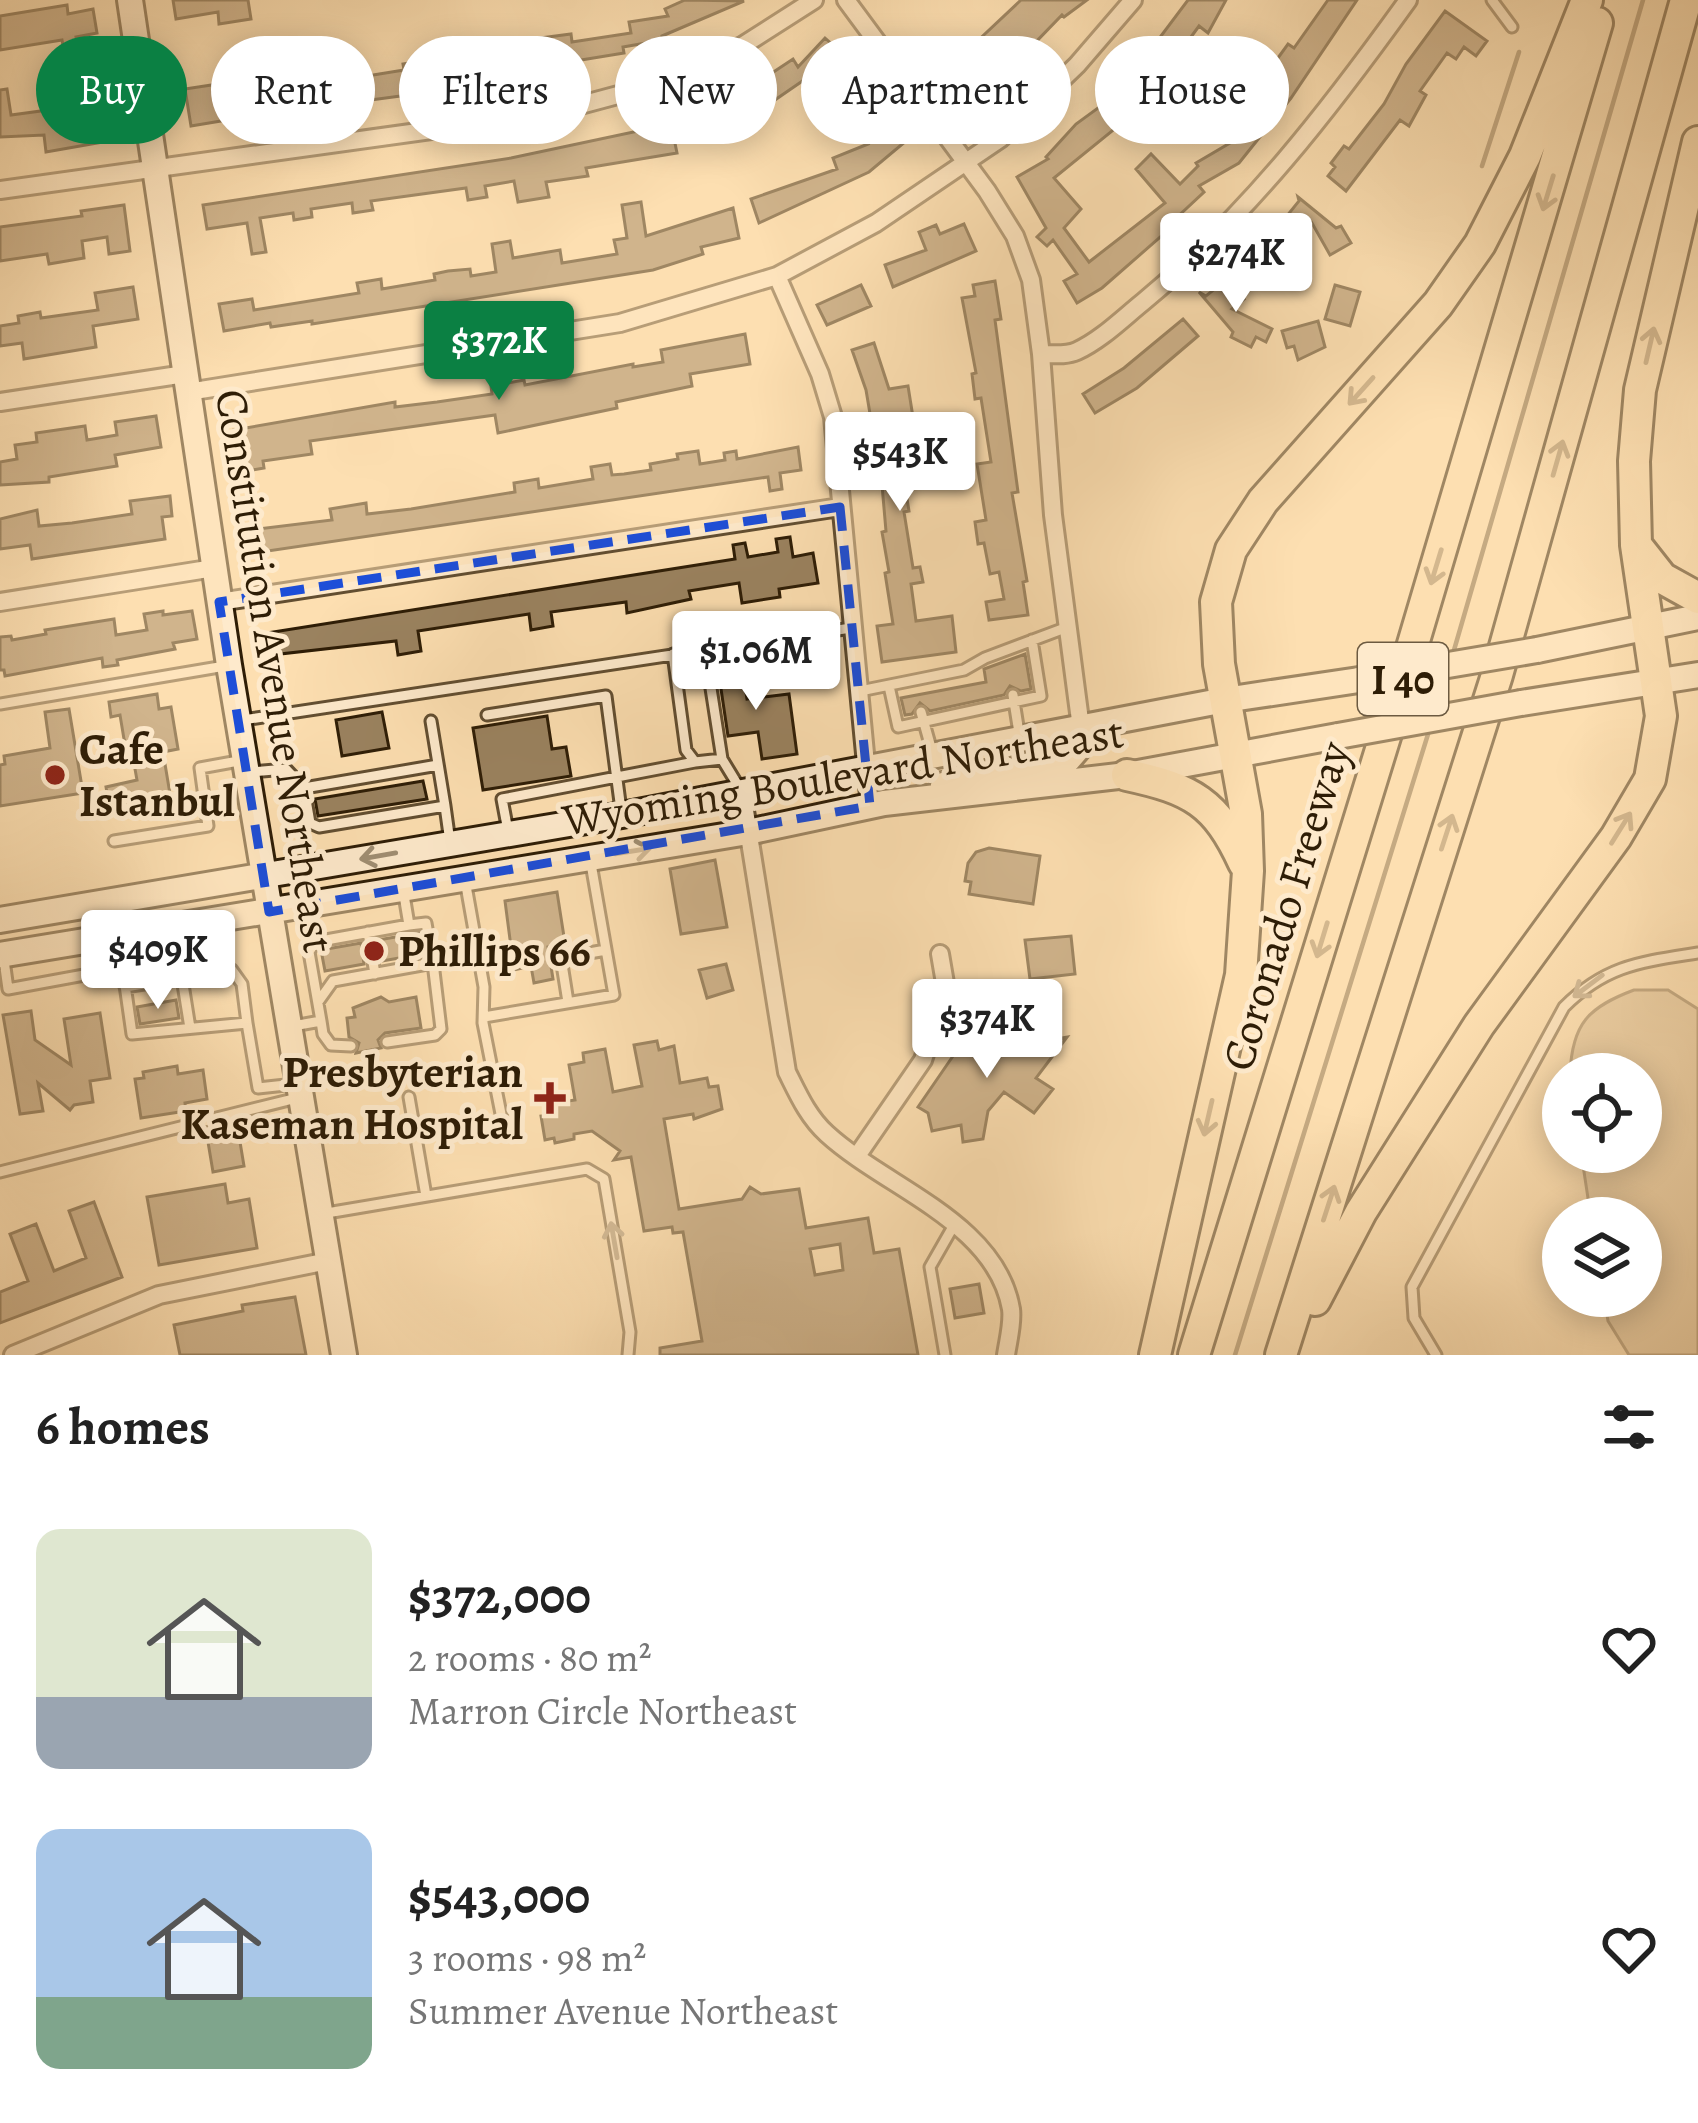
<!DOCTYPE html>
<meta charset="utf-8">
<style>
body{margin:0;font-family:Alegreya,serif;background:#f6f6f6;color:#222;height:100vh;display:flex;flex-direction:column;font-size:45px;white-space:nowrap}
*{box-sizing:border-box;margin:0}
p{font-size:39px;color:#767676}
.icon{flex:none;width:66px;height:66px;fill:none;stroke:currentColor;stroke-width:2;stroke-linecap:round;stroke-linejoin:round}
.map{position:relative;height:1355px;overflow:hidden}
.panel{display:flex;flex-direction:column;background:#fff;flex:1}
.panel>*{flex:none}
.banner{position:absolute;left:36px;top:36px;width:1626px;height:108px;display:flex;gap:24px}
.buttons{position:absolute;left:1542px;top:1053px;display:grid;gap:24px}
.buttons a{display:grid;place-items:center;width:120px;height:120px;border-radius:50%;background:#fff;box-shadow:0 6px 30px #0003;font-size:60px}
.price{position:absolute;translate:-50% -102px;padding:0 27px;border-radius:12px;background:#fff;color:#222;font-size:39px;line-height:78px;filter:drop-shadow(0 3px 6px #0008)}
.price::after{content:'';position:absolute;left:50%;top:72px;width:36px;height:27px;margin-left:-18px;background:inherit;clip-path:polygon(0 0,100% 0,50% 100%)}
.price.active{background:#0b8043;color:#fff}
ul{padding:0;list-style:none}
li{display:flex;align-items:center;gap:36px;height:300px;padding:0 36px}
li span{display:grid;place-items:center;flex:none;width:336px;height:240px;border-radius:24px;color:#555}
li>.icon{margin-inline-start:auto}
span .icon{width:144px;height:144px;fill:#fffc;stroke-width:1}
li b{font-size:51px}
h2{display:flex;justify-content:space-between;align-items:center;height:144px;padding:0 36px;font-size:51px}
.tag{padding:0 42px;border-radius:54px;background:#fff;box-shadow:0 6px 30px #0003;font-size:42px;line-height:108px}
.tag.active{background:#0b8043;color:#fff}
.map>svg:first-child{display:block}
.green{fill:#dabe94;stroke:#846e4d;stroke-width:3}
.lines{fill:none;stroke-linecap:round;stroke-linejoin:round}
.stream{stroke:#806a4a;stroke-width:4.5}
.building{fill:#9a825f;stroke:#2e1d06;stroke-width:3;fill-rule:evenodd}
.lane-casing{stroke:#624e31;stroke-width:15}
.street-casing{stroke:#624e31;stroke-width:22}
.secondary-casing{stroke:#2e1d06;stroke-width:30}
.highway-casing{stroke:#2e1d06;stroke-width:36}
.lane{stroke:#feeacc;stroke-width:9}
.street{stroke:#feeacc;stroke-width:16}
.secondary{stroke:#feeacc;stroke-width:24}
.highway{stroke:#fddfb1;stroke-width:30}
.secondary-bridge-casing{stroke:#2e1d06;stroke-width:30;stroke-linecap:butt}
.secondary-bridge{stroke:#feeacc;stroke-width:24}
.oneway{stroke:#a08864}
.oneway2{stroke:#a08e73}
.marked{fill:none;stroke:#1d4ed8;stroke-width:9;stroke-dasharray:24 15;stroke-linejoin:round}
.poi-dot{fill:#8f2418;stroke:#feeacc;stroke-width:4.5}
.labels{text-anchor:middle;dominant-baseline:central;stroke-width:10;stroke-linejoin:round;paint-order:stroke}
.shield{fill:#feeacc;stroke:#6c5a41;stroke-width:3}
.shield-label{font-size:42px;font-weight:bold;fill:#2e1d06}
.street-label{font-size:45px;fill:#2e1d06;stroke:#feeacc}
.poi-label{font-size:45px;font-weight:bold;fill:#2e1d06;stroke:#feeacc;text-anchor:start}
</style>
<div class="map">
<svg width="1698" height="1355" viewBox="0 0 1698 1355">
<rect width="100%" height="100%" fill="#fddfb1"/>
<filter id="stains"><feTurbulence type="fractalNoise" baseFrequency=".00167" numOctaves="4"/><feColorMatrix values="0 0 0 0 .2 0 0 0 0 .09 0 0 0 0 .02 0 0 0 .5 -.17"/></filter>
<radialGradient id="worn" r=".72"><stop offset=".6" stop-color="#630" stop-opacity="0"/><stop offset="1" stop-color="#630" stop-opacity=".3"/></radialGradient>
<path class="green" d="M1634 990H1668L1698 1009V1355H1629L1608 1321 1604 1296H1641V1218H1591L1581 1152H1641V1074H1570C1572 1023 1589 1007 1634 990Z"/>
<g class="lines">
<path class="stream" d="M1482 166 1519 52
M1452 657 1643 0
M1436 709 1447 674
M1235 1355 1429 731"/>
</g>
<path class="building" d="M173 0H248L251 19 219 24 218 12 176 19Z
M685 0 744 1 662 36 663 40 623 47 624 53 575 61 576 66 408 95 266 114V118L234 123 233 119 191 126 185 89 218 84 220 99 317 84 315 73 335 70 336 81 404 70 403 64 434 59 435 69 491 60 489 45 511 42 513 53 542 49 540 38 571 34 572 42 631 33 629 22 668 16 665 9Z
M1021 0H1087L1064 17 1062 15 1000 79 971 47Z
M1188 0H1226L1208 33 1199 26 1180 52 1184 55 1143 106 1134 99 1119 120 1122 123 1054 178 1081 209 1064 228 1089 262 1165 203 1136 169 1151 154 1180 184 1198 166 1196 163 1235 140 1226 133 1280 66 1275 62 1288 44 1294 48 1328 0H1357L1291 98 1239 163 1199 186 1204 192 1172 222 1174 225 1102 288 1077 303 1064 281 1077 274 1053 240 1047 246 1037 237 1046 228 1017 177 1048 159 1046 157 1076 124 1105 103 1130 69 1134 72Z
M67 5 68 14 93 9 97 33 76 37 78 49 64 51 62 40 0 50V16Z
M1445 11 1487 41 1476 56 1464 47 1456 59 1447 53 1420 91 1426 95 1409 126 1400 120 1346 191 1328 176 1335 167 1331 163 1344 146 1349 149 1384 104 1406 64Z
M825 38 843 54 822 76 817 71 753 115 751 111 695 135 684 112 712 99 715 104 757 83 793 59 798 67Z
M7 89 11 115 115 101 120 139 46 152 44 135 0 137V90Z
M875 121 884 132 892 124 906 141 869 172 759 223 751 199 837 169 833 158 868 144 860 134Z
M671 124 677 153 586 168 588 176 546 182 549 197 518 202 514 181 485 186 487 197 468 200 466 188 371 201 373 210 353 213 352 203 311 209 312 217 294 220 293 213 260 218 266 252 252 254 247 223 207 229 203 205 511 158Z
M1298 197 1336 228 1341 226 1351 243 1330 255 1312 223 1300 237 1282 222 1299 201Z
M641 202 646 236 733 208 739 238 701 247 703 254 653 270 312 324V321L271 327 270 323 224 331 219 304 252 299 254 310 359 293 357 283 381 279 382 289 435 280 434 274 448 271 470 269 471 276 496 272 492 244 510 241 513 258 560 250 562 263 617 254 614 240 627 238 622 205Z
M124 205 130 251 109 254 107 237 82 241 84 258 49 264 47 254 0 261V227L82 216 81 211Z
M964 224 976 251 893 287 885 265 926 250 919 232 936 225 940 234Z
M1227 279 1244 299 1232 309 1272 329 1266 342 1256 337 1251 347 1231 337 1233 332 1199 292 1206 296Z
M995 281 1001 319 995 320 1018 492 1012 493 1027 581 1023 582 1028 615 989 620 986 602 1004 599 999 572 990 574 984 543 978 544 975 522 986 520 977 464 991 462 981 398 975 399 972 374 976 373 962 298 975 296 973 285Z
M861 285 871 306 827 325 817 305Z
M1335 285 1360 292 1350 326 1325 319Z
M133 287 138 319 93 326 96 347 24 359 22 343 0 346V326L19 323 18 316 40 312 41 318 98 310 95 293Z
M1183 319 1198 336 1137 388 1095 413 1083 394 1124 368Z
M1318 321 1325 347 1298 360 1294 346 1287 348 1282 331Z
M745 334 750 364 690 374 692 386 616 402 617 408 498 433 495 415 310 441 312 454 263 461 264 468 241 472 234 430 395 402V407L437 402 492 394 491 386 524 380 525 385 633 364V367L663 362 661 350Z
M874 343 889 389 908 386 916 436 937 433 941 456 901 462 909 511 904 512 913 568 920 567 923 582 911 584 916 621 952 616 956 652 882 662 877 626 893 624 885 573 889 572 882 532 886 531 882 485 866 390 852 350Z
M156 416 161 447 115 455 117 466 49 477V482L0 485V462L17 459 15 445 37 442 36 433 85 426 87 440 117 435 115 422Z
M798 447 801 470 780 473 782 489 770 491 768 477 254 553 250 530 332 520 330 509 366 503 367 514 411 509 515 492 514 483 538 479 539 488 593 479 591 467 610 464 612 475 624 474 651 470 650 464 678 459 677 454 698 451 700 464 725 460 724 453 736 451 737 459Z
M170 496 172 516 162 517 165 539 32 559 30 545 0 549V519L37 510 39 526 72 523 132 514 130 501Z
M790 537 793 557 813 553 818 583 779 589 780 597 742 603 739 583 689 591 691 599 627 613 626 602 551 612 553 626 531 630 529 614 418 631 421 651 398 655 396 641 271 655 267 633 735 559 733 545 745 543 748 557 778 552 776 539Z
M163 611V615L192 611 197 639 173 643 175 649 117 660 118 665 103 667 102 658 5 676 4 670H0V637L11 636 12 640 46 634 45 630 114 619 116 635 147 630 144 614Z
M1025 654 1031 689 1021 691 1010 686 1004 695 930 711 920 703 912 714 905 715 901 698 986 682 984 669Z
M741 658 747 699 789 694 797 754 762 759 758 732 728 736 717 662Z
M157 694 159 709 171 707 178 749 163 752 171 800 110 810 106 787 137 780 131 747H128L124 739 120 715 111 717 109 702Z
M69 709 83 793 0 806V765L5 764 4 756 50 748 45 712Z
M382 712 389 748 342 756 336 720Z
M547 716 552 749 566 747 571 776 483 790 473 728Z
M423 781 427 799 318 816 315 799Z
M989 848 1040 856 1033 904 969 894 971 882 965 881 968 863 976 852Z
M715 860 727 927 681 934 670 869Z
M557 892 565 943 548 947 553 979 534 983 531 966 514 970 505 901Z
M419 933 422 954 382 961 378 940Z
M1071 936 1075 974 1030 979 1025 940Z
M361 943 364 964 325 971 321 950Z
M726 964 733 990 707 998 699 970Z
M381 997 389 1002 416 997 421 1028 385 1033 378 1040 381 1048 356 1053 359 1043 349 1037 347 1018 355 1017 353 1008Z
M176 1000 179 1018 140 1024 137 1007Z
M31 1011 35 1040 71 1065 64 1019 100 1013 110 1078 90 1081 93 1102 74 1105 70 1110 38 1083 43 1111 20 1114 3 1015Z
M976 1030H987L1016 1050 1028 1034 1038 1042 1067 1037 1036 1078 1053 1089 1034 1113 1004 1092 988 1111 983 1139 963 1142 961 1125 932 1131 928 1113 918 1107 953 1056 948 1053 953 1038 970 1040Z
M657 1041 659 1050 674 1046 680 1083 707 1078 709 1087 718 1086 722 1109 694 1119 693 1114 664 1119 679 1209 742 1199 750 1187 761 1194 799 1189 806 1228 868 1218 874 1253 899 1249 918 1355H660V1348L702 1341 683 1232 673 1233 672 1227 644 1231 631 1157 614 1160 620 1151 592 1131 574 1134V1139L555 1143 554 1138 545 1140 541 1116 550 1115 548 1104 575 1100 569 1065 584 1062 583 1053 605 1049 613 1092 642 1086 634 1045ZM840 1244 843 1270 815 1275 810 1249Z
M177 1066 178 1074 203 1070 207 1099 185 1103 186 1111 141 1118 135 1079 144 1078 143 1072Z
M239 1136 244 1166 213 1172 208 1142Z
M225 1184 228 1203 249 1199 257 1248 159 1265 147 1197Z
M94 1202 122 1277 0 1323V1292L28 1281 10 1234 36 1224 54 1271 86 1258 69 1211Z
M979 1284 984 1313 955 1318 950 1289Z
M295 1297 306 1355H180L174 1325 243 1311 242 1305Z"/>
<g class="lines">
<defs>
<path id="lane" d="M1492 0 1512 27
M673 654 686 750 695 762 722 759
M708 669 722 759 739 787
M889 686 898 727 1041 696 1032 640
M860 691 964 670 985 658 1065 628
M1013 695 1020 739
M0 704 225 666
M921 712 933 755
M487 715 606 696 621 810
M243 720 851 628
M431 721 445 806
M252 772 286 769 304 788 310 823 319 827 445 806 450 842
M304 788 438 765
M508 831 502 799 695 762
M114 841 208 826 200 768 244 760
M465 880 484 987 483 1023 504 1129
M368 932 375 974
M118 936 132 1034 247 1023 258 1088 295 1084
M4 960 8 989 95 973 91 940
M182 978 190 1028
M125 987 232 970 242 984 247 1023
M318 1002 333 981 433 963 426 923 409 925
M568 1002 561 958 606 950
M484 1017 614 995 590 858
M321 1021 323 1034 331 1045 351 1046
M293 1026 321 1021 309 952 315 942 409 925 403 889
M387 1042 435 1035 441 1029 433 963
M409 1097 426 1196
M0 1172 297 1098
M321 1214 587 1169 604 1179 630 1332 628 1355
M945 1355 930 1267 954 1225
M1436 1355 1414 1318 1412 1287 1564 1007C1606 965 1641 962 1698 953"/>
<path id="street" d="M846 0 987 191 1015 236 1031 280 1041 354 1053 515 1081 728
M0 190 547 114 644 88 690 71 742 46 814 0
M1233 220 1285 271
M777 276 820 374 833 417 870 806
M1041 354C1052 354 1066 356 1077 351 1101 340 1122 319 1143 302 1248 215 1329 110 1408 0
M188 392 620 323 777 276 876 223 1000 139 1077 65 1133 0
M0 402 185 374
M0 602 214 568
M219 602 840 507
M742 792 787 1072C798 1094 808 1117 827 1134 886 1188 996 1222 1011 1309 1013 1323 1008 1341 1006 1355
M857 1156 923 1060 946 989 940 954
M13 1355 159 1295 328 1261"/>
<path id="secondary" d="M130 0 229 665 344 1355
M1537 650 1698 617
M1521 703 1698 675
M943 785 1068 760 1081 745V728
M0 920 622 815 1225 700 1359 680
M0 955 748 832 884 803 1127 775 1338 736"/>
<path id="highway" d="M1636 545 1662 578 1698 598
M1127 775C1192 789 1216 802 1244 863
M1315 1300 1361 1212 1479 1025 1616 837 1650 779 1661 716 1636 545 1634 461 1640 390 1698 142
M1155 1355 1241 975 1248 871 1246 814 1219 664 1216 602 1231 550 1263 501 1438 304 1480 244 1525 156 1587 0
M1194 1355 1400 688 1597 23
M1281 1355 1497 675 1686 0"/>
</defs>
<use href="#lane" class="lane-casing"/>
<use href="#street" class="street-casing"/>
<use href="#secondary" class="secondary-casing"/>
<use href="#highway" class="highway-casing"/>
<use href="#lane" class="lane"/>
<use href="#street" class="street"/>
<use href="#secondary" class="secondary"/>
<use href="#highway" class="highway"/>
<defs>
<path id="secondary-bridge" d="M1359 680 1537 650
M1338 736 1521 703"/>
</defs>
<use href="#secondary-bridge" class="secondary-bridge-casing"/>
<use href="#secondary-bridge" class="secondary-bridge"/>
</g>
<defs><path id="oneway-shaft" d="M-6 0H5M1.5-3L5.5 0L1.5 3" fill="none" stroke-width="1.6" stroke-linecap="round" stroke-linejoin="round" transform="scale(3)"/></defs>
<g class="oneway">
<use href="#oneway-shaft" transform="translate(1548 193) rotate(107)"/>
<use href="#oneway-shaft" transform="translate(1650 345) rotate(-77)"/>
<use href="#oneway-shaft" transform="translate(1361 391) rotate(132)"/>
<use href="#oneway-shaft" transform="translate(1558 458) rotate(-74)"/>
<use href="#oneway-shaft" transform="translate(1436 567) rotate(107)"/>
<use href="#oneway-shaft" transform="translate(1621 828) rotate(-58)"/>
<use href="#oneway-shaft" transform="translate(1447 832) rotate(-72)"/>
<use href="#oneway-shaft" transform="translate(1322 940) rotate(107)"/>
<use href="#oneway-shaft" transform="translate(1208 1118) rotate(103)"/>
<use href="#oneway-shaft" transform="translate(1329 1203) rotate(-72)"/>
</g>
<g class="oneway2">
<use href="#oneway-shaft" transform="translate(633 851) rotate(-9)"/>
<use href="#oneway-shaft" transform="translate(378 856) rotate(170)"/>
<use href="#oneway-shaft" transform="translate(1588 986) rotate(143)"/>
<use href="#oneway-shaft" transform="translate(614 1240) rotate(-100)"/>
</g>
<path d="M0 0H1698V1355H0ZM840 507 870 806 269 912 219 602Z" fill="#fddfb1" fill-opacity=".55" fill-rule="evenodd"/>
<path class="marked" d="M840 507 870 806 269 912 219 602Z"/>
<g class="poi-dot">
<circle cx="55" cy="775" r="12"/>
<circle cx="374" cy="951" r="12"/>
<path d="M544 1080h12v12h12v12h-12v12h-12v-12h-12v-12h12z"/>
</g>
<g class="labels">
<rect class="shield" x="1358" y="643" width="90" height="72" rx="9"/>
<g class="shield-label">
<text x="1403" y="679">I 40</text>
</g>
<g class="street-label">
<text transform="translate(275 671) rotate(81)">Constitution Avenue Northeast</text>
<text transform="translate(843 776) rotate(-9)">Wyoming Boulevard Northeast</text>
<text transform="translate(1286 906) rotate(-73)">Coronado Freeway</text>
</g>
<g class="poi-label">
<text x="79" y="749">Cafe<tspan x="79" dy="52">Istanbul</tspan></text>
<text x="398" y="951">Phillips 66</text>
<text x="523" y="1072" text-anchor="end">Presbyterian<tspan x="523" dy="52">Kaseman Hospital</tspan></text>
</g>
</g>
<rect width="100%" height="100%" filter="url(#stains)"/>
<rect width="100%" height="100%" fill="url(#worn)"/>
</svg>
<div class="buttons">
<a><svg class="icon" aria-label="locate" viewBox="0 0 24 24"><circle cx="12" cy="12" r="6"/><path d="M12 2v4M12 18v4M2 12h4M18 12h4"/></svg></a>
<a><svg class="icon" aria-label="layers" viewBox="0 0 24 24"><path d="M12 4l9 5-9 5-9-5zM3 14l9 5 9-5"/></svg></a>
</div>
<b class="price" style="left:1236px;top:315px">$274K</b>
<b class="price active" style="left:499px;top:403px">$372K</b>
<b class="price" style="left:900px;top:514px">$543K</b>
<b class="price" style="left:756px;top:713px">$1.06M</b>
<b class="price" style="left:158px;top:1012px">$409K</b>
<b class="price" style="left:987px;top:1081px">$374K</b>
<div class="banner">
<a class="tag active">Buy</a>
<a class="tag">Rent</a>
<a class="tag">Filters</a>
<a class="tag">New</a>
<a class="tag">Apartment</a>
<a class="tag">House</a>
</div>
</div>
<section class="panel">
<h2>6 homes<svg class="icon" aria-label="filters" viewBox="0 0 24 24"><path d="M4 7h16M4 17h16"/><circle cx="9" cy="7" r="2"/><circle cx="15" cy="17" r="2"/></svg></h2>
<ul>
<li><span style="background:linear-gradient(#dfe7d0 70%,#9aa5b1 0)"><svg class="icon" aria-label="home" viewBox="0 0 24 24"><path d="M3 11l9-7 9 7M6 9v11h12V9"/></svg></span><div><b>$372,000</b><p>2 rooms · 80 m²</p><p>Marron Circle Northeast</p></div><svg class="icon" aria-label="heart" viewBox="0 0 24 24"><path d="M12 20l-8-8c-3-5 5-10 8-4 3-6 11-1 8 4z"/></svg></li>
<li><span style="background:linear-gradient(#a9c7e8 70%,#7fa58c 0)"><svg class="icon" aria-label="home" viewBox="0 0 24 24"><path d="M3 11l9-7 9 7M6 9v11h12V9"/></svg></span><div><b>$543,000</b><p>3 rooms · 98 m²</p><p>Summer Avenue Northeast</p></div><svg class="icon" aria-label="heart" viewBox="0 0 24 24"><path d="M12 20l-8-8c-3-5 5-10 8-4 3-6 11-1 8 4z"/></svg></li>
</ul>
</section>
